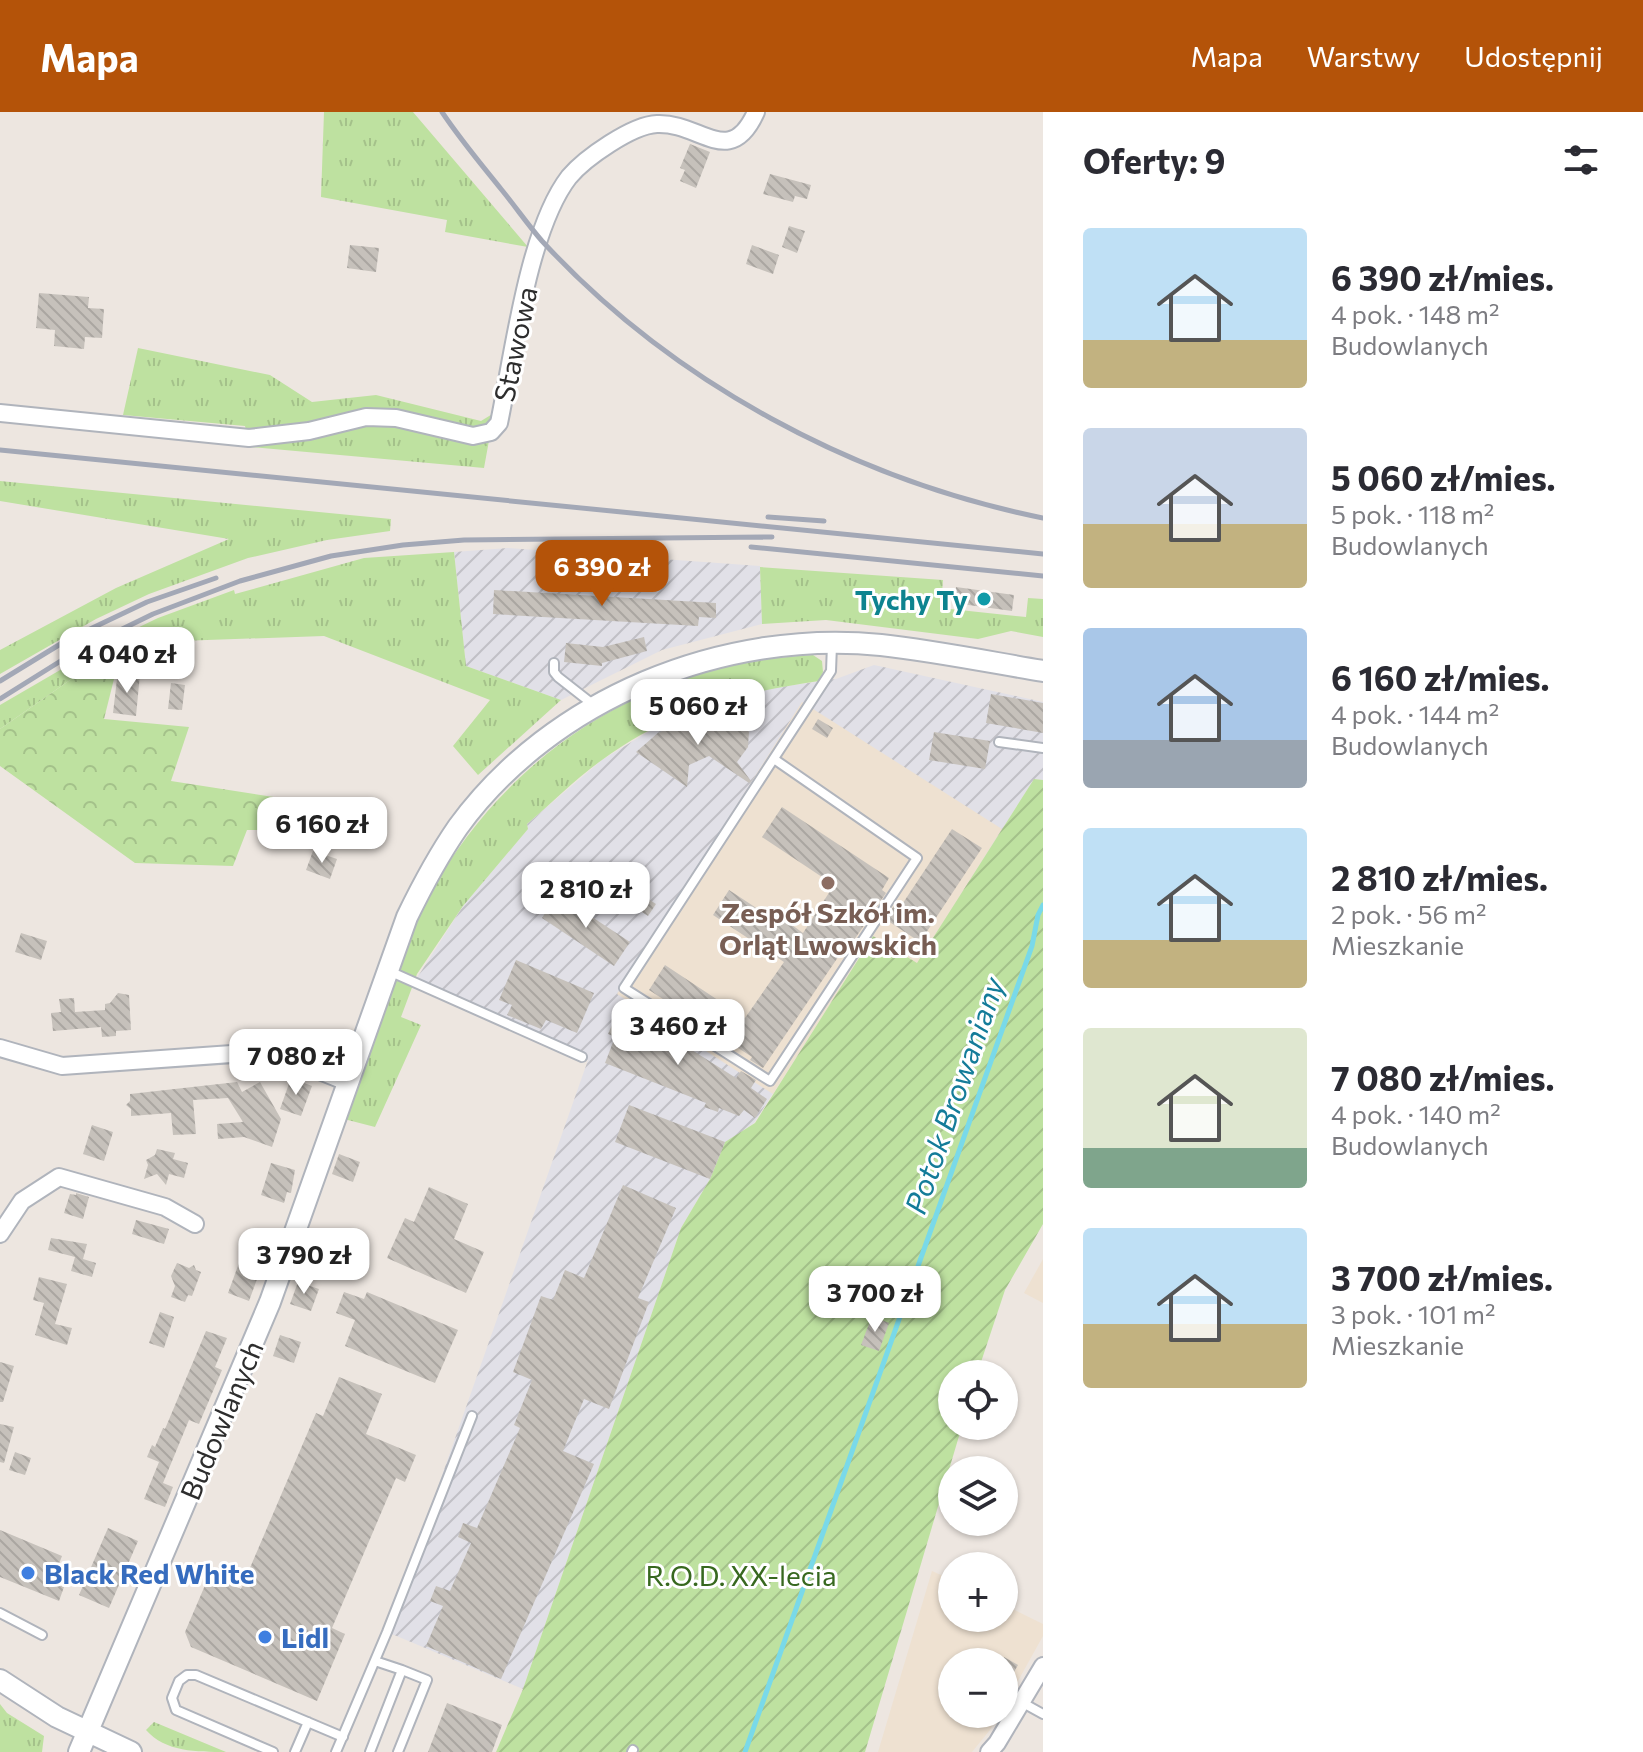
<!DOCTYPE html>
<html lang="pl">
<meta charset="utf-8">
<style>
body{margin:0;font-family:Commissioner,sans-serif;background:#f2f2f3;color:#2b2b33;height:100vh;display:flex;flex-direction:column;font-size:30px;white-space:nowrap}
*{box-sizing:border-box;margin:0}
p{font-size:26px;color:#7c7c81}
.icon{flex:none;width:44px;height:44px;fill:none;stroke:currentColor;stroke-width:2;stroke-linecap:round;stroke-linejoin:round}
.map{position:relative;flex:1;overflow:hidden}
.sheet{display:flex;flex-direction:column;background:#fff;width:600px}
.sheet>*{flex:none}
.buttons{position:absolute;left:938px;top:1248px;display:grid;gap:16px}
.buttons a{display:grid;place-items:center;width:80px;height:80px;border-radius:50%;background:#fff;box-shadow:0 2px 6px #0004;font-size:40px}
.price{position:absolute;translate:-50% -68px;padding:0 18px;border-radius:16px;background:#fff;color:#222;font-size:26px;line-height:52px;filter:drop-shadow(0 2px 4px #0008)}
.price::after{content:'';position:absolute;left:50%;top:48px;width:24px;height:18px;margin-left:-12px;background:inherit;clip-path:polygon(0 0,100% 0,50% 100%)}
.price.selected{background:#b45309;color:#fff}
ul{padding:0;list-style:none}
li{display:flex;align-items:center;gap:24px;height:200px;padding:0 40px}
li span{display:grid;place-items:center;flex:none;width:224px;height:160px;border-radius:8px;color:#555}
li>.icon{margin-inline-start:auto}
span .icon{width:96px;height:96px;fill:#fffc;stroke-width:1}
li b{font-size:34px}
h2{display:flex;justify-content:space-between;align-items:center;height:96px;padding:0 40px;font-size:34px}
header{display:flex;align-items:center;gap:48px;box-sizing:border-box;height:112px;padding:0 40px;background:#b45309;color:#fff}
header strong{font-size:38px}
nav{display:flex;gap:44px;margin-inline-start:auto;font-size:28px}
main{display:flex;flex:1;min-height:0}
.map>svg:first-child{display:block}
.industrial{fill:url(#industrial-furrows)}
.education{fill:#eee1d1}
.grass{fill:url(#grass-tufts)}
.forest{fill:url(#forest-crowns)}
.garden{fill:url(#garden-furrows)}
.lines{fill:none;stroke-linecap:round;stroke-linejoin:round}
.stream{stroke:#79d9e9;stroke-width:5}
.building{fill:url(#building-back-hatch)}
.service-casing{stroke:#b0b4bc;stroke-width:12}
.minor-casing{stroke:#b0b4bc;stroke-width:20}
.tertiary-casing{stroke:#b0b4bc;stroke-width:24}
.service{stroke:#fff;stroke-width:8}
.minor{stroke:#fff;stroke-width:16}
.tertiary{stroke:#fff;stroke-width:20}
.rail{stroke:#a3a8b6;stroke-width:5}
.culture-dot{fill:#0f9aa8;stroke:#fff;stroke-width:3}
.education-dot{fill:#8d6e63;stroke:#fff;stroke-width:3}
.shop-dot{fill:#3f7fe0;stroke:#fff;stroke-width:3}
.labels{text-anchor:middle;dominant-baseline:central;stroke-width:6;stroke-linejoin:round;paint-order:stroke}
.street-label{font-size:28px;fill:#2d2d2d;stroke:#fff}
.culture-label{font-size:28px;font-weight:bold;fill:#0d838f;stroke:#fff;text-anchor:end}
.education-label{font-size:28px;font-weight:bold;fill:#785e54;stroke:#fff}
.shop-label{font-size:28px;font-weight:bold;fill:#366cbe;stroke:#fff;text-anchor:start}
.park-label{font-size:28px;fill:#37681f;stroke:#fff}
.water-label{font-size:30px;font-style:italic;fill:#147c99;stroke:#fff}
</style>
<header>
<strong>Mapa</strong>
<nav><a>Mapa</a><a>Warstwy</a><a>Udostępnij</a></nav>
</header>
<main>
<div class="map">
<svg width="1043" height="1640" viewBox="0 0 1043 1640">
<defs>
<pattern id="industrial-furrows" width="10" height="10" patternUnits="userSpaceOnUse" patternTransform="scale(2)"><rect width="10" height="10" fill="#e1e0e7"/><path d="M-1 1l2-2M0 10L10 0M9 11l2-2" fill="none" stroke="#c1c0c6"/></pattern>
<pattern id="grass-tufts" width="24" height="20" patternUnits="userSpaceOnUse" patternTransform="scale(2)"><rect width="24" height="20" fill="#bee1a0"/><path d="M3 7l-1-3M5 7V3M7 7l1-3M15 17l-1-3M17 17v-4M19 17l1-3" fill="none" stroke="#a4c18a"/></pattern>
<pattern id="forest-crowns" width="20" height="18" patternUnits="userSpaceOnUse" patternTransform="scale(2)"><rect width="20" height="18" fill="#bee1a0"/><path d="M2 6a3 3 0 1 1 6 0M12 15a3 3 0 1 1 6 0" fill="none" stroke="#a4c18a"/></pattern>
<pattern id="garden-furrows" width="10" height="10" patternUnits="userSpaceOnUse" patternTransform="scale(2)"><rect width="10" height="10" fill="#bee1a0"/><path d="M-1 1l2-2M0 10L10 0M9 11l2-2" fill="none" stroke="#a4c18a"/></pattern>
<pattern id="building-back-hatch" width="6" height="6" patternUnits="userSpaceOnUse" patternTransform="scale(2)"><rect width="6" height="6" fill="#c6c1bb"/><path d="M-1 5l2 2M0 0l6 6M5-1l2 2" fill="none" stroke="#aaa6a1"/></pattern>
</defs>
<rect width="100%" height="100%" fill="#ede6e0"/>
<path class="industrial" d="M508 436 760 454 762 512 662 538 561 588 466 554 454 440Z
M874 553 1043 590V668L1034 667 917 852 873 824 754 1011 725 1031 710 1067 681 1116 523 1577 387 1520 588 948 415 869 463 794 528 717 527 712 602 648 656 615 716 589 766 577 836 567Z"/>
<path class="education" d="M802 590 1002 717 917 852 873 824 773 982 617 882Z
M1043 1147V1191L1024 1181Z
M932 1459 952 1468V1506H1004V1493L1043 1512V1524L1004 1594V1550H952V1602H999L990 1618 972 1640H878Z"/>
<path class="grass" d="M324 0H413L528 135 445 120 447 108 321 85Z
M138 236 270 263 312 290 376 283 481 309 494 301 484 356 250 335 245 314 123 303Z
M0 369 391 407 390 419 327 428 248 446 149 482 96 507 0 562V538L116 476 229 427 0 389Z
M454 440 466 554 561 588 478 663 453 634 490 588 324 524 123 531 0 617V593L110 529 158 506 234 478 235 482 364 446Z
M760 455 943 468 941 496 1026 505 1028 486 1043 487V525L1011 519 978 527 826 508 762 512Z
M813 543 822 549 823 560 819 569C737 581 671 598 602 648 575 667 552 691 527 712L528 717 463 794 417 862 401 905 421 913 375 1015 344 1007C360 963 375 919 391 876 402 844 413 810 430 781 511 638 648 551 813 543Z
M0 1592 7 1601 44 1624 42 1640H0Z
M154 1610 226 1640C197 1640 165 1640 146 1618Z"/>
<path class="forest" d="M123 531 104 607 189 615 171 669 280 686 273 718H247L233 754 135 751 0 654V617Z"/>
<path class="garden" d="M1034 667 1043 668V1112L1005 1178 977 1262H952V1314H962L865 1640H496L523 1577 681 1116 710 1067 725 1030 755 1011 873 824 917 851Z"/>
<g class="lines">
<path class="stream" d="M745 1640 1032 834 1038 803 1043 793"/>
</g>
<path class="building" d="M690 32 710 40 696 76 680 69 685 58 680 56Z
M770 62 811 73 807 87 795 84 793 90 763 82Z
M789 114 805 119 797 141 782 135Z
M350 133 379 136 376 160 347 156Z
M752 133 779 143 773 162 746 152Z
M39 181 89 185 88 196 104 197 102 226 85 225 84 237 54 234 55 218 36 216Z
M956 475 1014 483 1012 499 954 491Z
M494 478 716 491V506L699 505 698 514 493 502Z
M644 525 647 539 602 551V554L564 550 566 531 603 535Z
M142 540 164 544 162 558 140 554Z
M127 560 140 562 136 604 113 601 117 567 126 568Z
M171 571 185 573 182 598 168 597Z
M991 582 1043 591V621L986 611Z
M727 604 741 609 749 620 748 635 737 650 751 669 749 671 709 644 689 653 687 675 636 640 658 621 671 615 693 612 692 619 720 605Z
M818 607 833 616 827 626 812 617Z
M934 620 990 629 985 657 929 648Z
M782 695 889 766 882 778 886 781 854 828 851 826 763 956 750 948 752 945 649 878 665 853 745 906 784 850 713 803 729 778 782 813 785 808 803 821 834 773 762 725Z
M952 717 982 736 920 830 885 807 898 788 903 791Z
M313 739 337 747 330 767 306 758Z
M582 750 605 767 608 761 656 792 648 804 601 773 598 778 574 762Z
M557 782 630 830 614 854 542 806Z
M21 821 47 829 41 848 15 840Z
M516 848 594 881 577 921 546 908 541 917 507 903 512 893 499 888Z
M118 881 129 883 131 918 116 919V924L102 925 101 915 53 919 51 901 61 900 59 887 74 886 75 900 105 898V892L110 891Z
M621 893 736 966 741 959 756 968 751 976 767 987 755 1006 744 998 739 1004 719 996 718 1000 704 995 706 991 605 951 615 925 608 922Z
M291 966 312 974 301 1004 280 997Z
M237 970 242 980 260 970 281 1007 272 1035 244 1025 218 1027 217 1012 243 1010 228 986 193 988 196 1022 173 1023 171 1001 131 1004V997L126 993 130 989V982Z
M629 993 725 1030 710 1067 615 1030Z
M92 1013 113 1020 104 1049 83 1042Z
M157 1037 175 1041 173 1047 188 1051 184 1066 169 1062 166 1073 157 1062 144 1067 148 1053 146 1048 155 1043Z
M339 1042 360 1050 353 1070 332 1062Z
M271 1051 295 1058 291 1081 287 1080 284 1091 261 1083Z
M623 1073 676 1096 638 1186 649 1190 609 1297 584 1287 563 1339 594 1352 501 1567 426 1534 443 1494 430 1489 436 1474 450 1479 471 1431 458 1425 463 1411 477 1416 520 1316 514 1313 532 1268 513 1260 541 1184 553 1188 565 1158 584 1166Z
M429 1075 468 1092 454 1127 484 1140 466 1181 387 1146 405 1106 414 1110Z
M76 1081 89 1085 83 1107 64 1101 70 1082 76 1083Z
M136 1108 169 1117 164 1132 132 1122Z
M316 1118 336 1125 329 1144 310 1138Z
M51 1126 87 1132 83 1147 96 1151 92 1165 71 1159 75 1145 48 1138Z
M177 1151 189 1156 194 1153 196 1158 201 1160 192 1184 188 1183 185 1190 171 1185 175 1174 171 1164Z
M239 1151 260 1159 249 1189 228 1181Z
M39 1165 67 1172 55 1212 72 1216 67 1233 35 1223 44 1191 33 1188Z
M298 1170 319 1177 311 1199 290 1192Z
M344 1180 364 1187 367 1180 458 1218 435 1271 345 1234 355 1208 336 1201Z
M160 1200 174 1205 164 1236 149 1231Z
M872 1204 889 1211 879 1239 861 1233Z
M206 1219 227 1226 215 1255 222 1258 199 1312 189 1308 163 1371 173 1375 165 1395 144 1387 159 1350 147 1345 152 1333 155 1335 163 1316 165 1317Z
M280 1223 301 1230 294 1251 273 1244Z
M0 1250 14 1254 3 1290H0Z
M339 1265 382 1282 366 1322 416 1343 405 1370 396 1366 332 1516 345 1522 317 1589 191 1535 185 1520 209 1464 241 1477 316 1301 323 1304Z
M0 1312 14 1315 4 1351 0 1350Z
M15 1340 31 1346 25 1363 9 1358Z
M108 1416 138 1429 109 1496 79 1483Z
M0 1418 62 1444 52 1470 64 1475 59 1489 0 1465Z
M1004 1545 1018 1553 1004 1577Z
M447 1591 502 1613 492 1640H428Z"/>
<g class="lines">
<defs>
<path id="service" d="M554 551V560L558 565 595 594
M999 630 1043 636
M774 647 917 746 770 969 624 876 831 559 832 533
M389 859 582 945
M0 1501 42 1523
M375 1549 402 1558
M1023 1591 1043 1602
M273 1640 176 1598 172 1586 179 1569 187 1563H196L343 1625
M295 1640 308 1610
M336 1640 387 1520 472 1304
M370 1640 402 1558 427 1568 398 1640
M632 1640 633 1638"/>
<path id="minor" d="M0 301 249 326 309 319 366 305 396 306 473 324 491 320 499 311C513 244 528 118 569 65 585 46 632 13 657 12 700 10 730 58 756 0
M0 936 62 954 261 940 280 943 347 970
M0 1122 22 1089 59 1065 165 1095 195 1112
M989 1640 997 1631 1043 1554"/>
<path id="tertiary" d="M0 1568 57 1605 131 1640
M79 1640 270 1190 407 805C422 774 438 744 458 715 552 586 723 517 881 533 935 539 989 550 1043 559"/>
</defs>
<use href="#service" class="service-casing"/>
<use href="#minor" class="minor-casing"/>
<use href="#tertiary" class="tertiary-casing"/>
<use href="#service" class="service"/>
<use href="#minor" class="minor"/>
<use href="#tertiary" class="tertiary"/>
<path class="rail" d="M442 0C460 27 481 52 501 77 515 94 528 113 542 129 673 271 855 368 1043 406
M0 338 1043 442
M768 405 824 409
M751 435 1043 464
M0 569 67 528 147 490 216 466
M0 587 75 540 153 502 240 469 331 444 403 433 464 428 772 425"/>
</g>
<circle class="culture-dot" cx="984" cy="487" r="8"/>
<circle class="education-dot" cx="828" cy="771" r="8"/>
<g class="shop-dot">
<circle cx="28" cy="1461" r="8"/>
<circle cx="265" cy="1525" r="8"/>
</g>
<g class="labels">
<g class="street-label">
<text transform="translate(515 232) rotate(-78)">Stawowa</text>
<text transform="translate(221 1308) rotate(-67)">Budowlanych</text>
</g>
<g class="culture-label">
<text x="968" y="487">Tychy Ty</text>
</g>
<g class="education-label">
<text x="828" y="800">Zespół Szkół im.<tspan x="828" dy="32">Orląt Lwowskich</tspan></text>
</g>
<g class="shop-label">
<text x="44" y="1461">Black Red White</text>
<text x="281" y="1525">Lidl</text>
</g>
<g class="park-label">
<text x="741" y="1463">R.O.D. XX-lecia</text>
</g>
<g class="water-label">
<text transform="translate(953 983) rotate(-71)">Potok Browaniany</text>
</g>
</g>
</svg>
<div class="buttons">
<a><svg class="icon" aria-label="locate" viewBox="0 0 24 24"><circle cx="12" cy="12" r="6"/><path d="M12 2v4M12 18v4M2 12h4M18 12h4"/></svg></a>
<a><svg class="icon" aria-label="layers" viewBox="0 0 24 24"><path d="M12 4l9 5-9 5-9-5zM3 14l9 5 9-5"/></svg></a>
<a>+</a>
<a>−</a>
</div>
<b class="price selected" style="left:602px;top:496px">6 390 zł</b>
<b class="price" style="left:127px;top:583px">4 040 zł</b>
<b class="price" style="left:698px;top:635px">5 060 zł</b>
<b class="price" style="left:322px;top:753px">6 160 zł</b>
<b class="price" style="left:586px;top:818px">2 810 zł</b>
<b class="price" style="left:678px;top:955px">3 460 zł</b>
<b class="price" style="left:296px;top:985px">7 080 zł</b>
<b class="price" style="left:304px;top:1184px">3 790 zł</b>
<b class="price" style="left:875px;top:1222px">3 700 zł</b>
</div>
<section class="sheet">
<h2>Oferty: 9<svg class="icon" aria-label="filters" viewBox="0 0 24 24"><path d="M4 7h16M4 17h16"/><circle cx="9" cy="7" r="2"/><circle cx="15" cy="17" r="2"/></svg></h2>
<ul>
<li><span style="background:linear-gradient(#bfe0f5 70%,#c2b280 0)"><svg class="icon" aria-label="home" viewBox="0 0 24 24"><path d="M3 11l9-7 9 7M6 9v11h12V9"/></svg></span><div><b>6 390 zł/mies.</b><p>4 pok. · 148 m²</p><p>Budowlanych</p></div></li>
<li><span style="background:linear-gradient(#c9d6e8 60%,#c2b280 0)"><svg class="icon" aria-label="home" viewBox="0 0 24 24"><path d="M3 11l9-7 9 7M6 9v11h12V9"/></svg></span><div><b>5 060 zł/mies.</b><p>5 pok. · 118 m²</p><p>Budowlanych</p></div></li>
<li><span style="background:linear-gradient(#a9c7e8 70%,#9aa5b1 0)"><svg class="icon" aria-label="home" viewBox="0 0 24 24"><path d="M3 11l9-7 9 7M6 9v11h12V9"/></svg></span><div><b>6 160 zł/mies.</b><p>4 pok. · 144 m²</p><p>Budowlanych</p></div></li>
<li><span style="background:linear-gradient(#bfe0f5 70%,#c2b280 0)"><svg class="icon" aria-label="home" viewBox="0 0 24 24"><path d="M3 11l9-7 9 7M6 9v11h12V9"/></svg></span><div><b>2 810 zł/mies.</b><p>2 pok. · 56 m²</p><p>Mieszkanie</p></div></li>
<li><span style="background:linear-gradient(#dfe7d0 75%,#7fa58c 0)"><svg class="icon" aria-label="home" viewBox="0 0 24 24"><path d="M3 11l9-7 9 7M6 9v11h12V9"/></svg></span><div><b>7 080 zł/mies.</b><p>4 pok. · 140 m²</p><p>Budowlanych</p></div></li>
<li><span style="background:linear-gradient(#bfe0f5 60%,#c2b280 0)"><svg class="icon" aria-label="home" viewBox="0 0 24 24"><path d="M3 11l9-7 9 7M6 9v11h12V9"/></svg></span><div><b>3 700 zł/mies.</b><p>3 pok. · 101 m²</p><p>Mieszkanie</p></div></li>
</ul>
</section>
</main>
